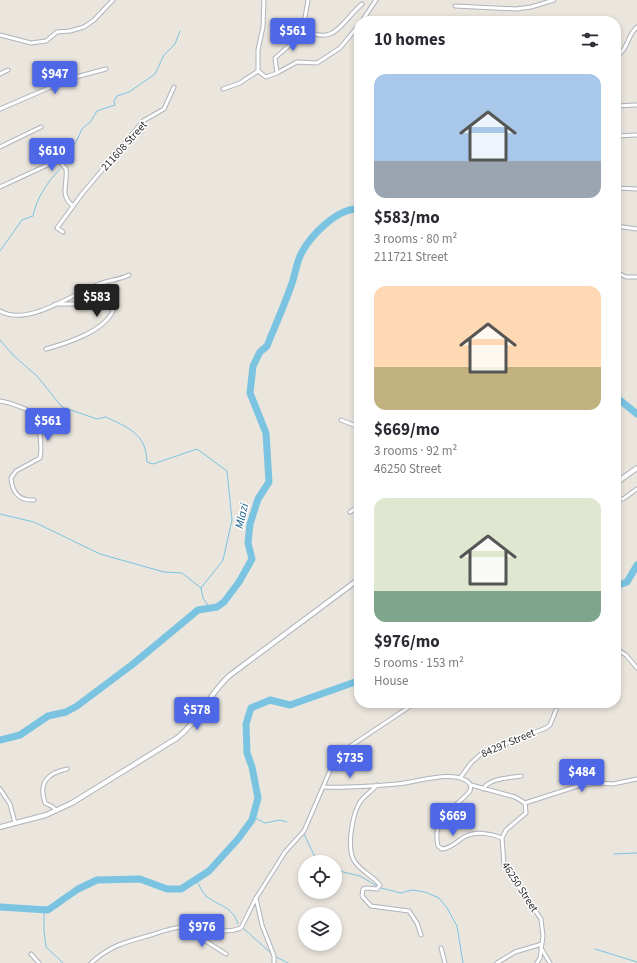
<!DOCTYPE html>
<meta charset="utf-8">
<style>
body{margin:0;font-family:"Source Sans 3",sans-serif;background:#f2f2f3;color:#2b2b33;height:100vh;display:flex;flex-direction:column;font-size:15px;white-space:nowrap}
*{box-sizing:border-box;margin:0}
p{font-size:13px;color:#7c7c81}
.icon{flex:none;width:22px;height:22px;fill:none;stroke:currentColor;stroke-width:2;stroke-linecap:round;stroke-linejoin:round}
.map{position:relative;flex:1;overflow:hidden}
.panel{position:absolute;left:354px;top:16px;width:267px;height:692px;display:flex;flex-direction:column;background:#fff;border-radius:16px;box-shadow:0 2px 6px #0003}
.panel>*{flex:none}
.tools{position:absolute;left:298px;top:855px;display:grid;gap:8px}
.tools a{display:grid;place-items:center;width:44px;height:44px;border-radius:50%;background:#fff;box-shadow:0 2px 6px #0003;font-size:20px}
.price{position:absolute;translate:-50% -34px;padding:0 9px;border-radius:4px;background:#4d67e7;color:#fff;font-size:13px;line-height:26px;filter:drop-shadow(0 1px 2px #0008)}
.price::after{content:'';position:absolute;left:50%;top:24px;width:12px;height:9px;margin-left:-6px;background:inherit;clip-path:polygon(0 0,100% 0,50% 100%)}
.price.active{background:#222;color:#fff}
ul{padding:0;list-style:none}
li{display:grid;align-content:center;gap:8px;height:212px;padding:0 20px}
li span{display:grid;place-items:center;height:124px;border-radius:12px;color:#555}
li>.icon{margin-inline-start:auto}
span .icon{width:72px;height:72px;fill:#fffc;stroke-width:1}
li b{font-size:17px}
h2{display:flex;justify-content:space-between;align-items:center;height:48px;padding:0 20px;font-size:17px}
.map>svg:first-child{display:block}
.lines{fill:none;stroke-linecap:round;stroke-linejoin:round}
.stream{stroke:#7ac4e2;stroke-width:1}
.river{stroke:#7ac4e2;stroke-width:7}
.minor-casing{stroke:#b0b3bc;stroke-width:5}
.tertiary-casing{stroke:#b0b3bc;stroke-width:6}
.minor{stroke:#fff;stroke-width:3}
.tertiary{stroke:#fff;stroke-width:4}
.labels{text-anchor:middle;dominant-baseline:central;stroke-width:3;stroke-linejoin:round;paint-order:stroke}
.street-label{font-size:11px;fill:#2a2a2a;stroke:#fff}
.water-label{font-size:12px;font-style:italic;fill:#1b638c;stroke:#fff}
</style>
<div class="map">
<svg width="637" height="963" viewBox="0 0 637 963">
<rect width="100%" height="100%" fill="#eae5dd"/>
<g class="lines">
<path class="stream" d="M65 159 77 140 82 129 91 121 97 111 115 105 114 101 117 96 129 92 155 74 164 55 175 44 180 31
M0 251 22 220 33 216C36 199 48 181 60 169
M0 340 13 355 37 376 62 407 97 419 106 417C128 428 146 433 147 462L153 464 197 449 227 471 232 520 223 560 201 588
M0 514 34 522 100 554 164 572 182 573 201 588 203 598 209 607
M253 817 265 823 280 820 287 822
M304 834 314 855 326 862
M614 854 637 853
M335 868 343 872 360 876 377 886
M196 880C199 884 202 892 206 896 218 906 233 906 238 924
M381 888 401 893 412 890 425 892 439 898 447 908 457 926 463 963
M44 910V931L46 947 63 963
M243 928 272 954
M595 949 637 962
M276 957 288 963"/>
<path class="river" d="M616 397 637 414
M616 586 627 582 637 565
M0 740 20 735 48 716 66 712 77 706 133 664 198 610 217 607 224 602 239 582 252 559 248 543 250 524 258 499 269 482 266 433 250 393 253 366 260 352 267 346C275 326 284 306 291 286 295 276 296 264 301 254 310 236 338 207 359 209
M0 907 48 910 78 889 97 880 140 879 167 889H181L209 871 238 839 252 820 258 798 252 767 247 753 246 724 251 708 270 700 290 705 355 682 359 680"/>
<defs>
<path id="minor" d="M264 0 263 27 258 50V71L266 77 277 73 297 62 317 63 340 48 359 25
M308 0 303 29C335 47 340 23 362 4
M455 6 516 9 531 7 554 0
M362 21 376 0
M0 35 31 43 46 41 57 32 70 31 84 27 94 20 113 0
M616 56C628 51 627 35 637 27
M277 73 275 58 292 43 303 29
M0 74 8 70
M223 89 240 83 258 71
M616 106 637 105
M0 109 72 78 106 69
M616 136 637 135
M0 147 41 127
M0 187 54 162H60L66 169C68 184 59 195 73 206
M616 188 637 189
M616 226 637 229
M63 232 57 228 82 194 143 121 164 109 174 87
M616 272 626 277H637
M0 311C28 327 72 294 99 284 109 280 119 280 129 275
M46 349C67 343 103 332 113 311L111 306 105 304H55
M0 401C8 402 29 409 35 415 40 421 42 450 40 458L16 471 11 478C12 492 19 501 34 500
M341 420 359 427
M616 499H623L637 489
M350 512 359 506
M616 649 626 655 637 668
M460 778 471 763 482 753 546 728 550 725 556 710
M377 785C372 791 364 796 360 802 352 815 346 850 355 862 362 872 373 876 380 885L377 889 367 888 363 889 362 896 371 906 409 911 417 923 421 935
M471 785 515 797 525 803 526 813 506 830 502 838
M324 787C348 788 373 786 397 784 415 783 458 767 471 785L470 791C456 808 431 817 438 846L442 849C452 848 456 842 464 837 475 831 490 833 502 838L504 865 541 919 543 936 540 958 537 963
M0 789 10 804 15 823
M483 789C490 778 509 778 521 776
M525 803 581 785 598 783 613 784 637 779
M56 811 53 807 45 803C38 782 48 773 67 769
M256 898 262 925 274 956V963
M189 927 204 940 226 954
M441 948 445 963
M541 948 550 963
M31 954 39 963
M91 963C111 945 126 942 151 935 163 931 177 926 190 927 208 928 223 935 241 928L256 898 277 865 285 852 304 831 332 766 346 749 415 703
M497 963 515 952 542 944"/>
<path id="tertiary" d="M616 483 637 468
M0 827 46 815 72 803 177 738C199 721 209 694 229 676L359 579"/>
</defs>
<use href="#minor" class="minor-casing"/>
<use href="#tertiary" class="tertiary-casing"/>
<use href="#minor" class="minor"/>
<use href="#tertiary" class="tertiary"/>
</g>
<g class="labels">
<g class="street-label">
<text transform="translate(124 146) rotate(-48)">211608 Street</text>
<text transform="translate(508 743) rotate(-23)">84297 Street</text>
<text transform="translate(520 887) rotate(57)">46250 Street</text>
</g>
<g class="water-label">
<text transform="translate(242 516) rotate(-77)">Mlazi</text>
</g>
</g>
</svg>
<div class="tools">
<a><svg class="icon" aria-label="locate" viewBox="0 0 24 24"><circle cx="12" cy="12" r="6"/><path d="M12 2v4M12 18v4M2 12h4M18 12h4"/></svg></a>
<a><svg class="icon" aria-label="layers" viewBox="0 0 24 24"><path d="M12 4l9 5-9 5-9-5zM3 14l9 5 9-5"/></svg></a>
</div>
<b class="price" style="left:293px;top:52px">$561</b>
<b class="price" style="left:55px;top:95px">$947</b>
<b class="price" style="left:52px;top:172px">$610</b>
<b class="price active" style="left:97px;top:318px">$583</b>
<b class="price" style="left:48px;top:442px">$561</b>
<b class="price" style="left:197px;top:731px">$578</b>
<b class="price" style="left:350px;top:779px">$735</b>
<b class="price" style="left:582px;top:793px">$484</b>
<b class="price" style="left:453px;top:837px">$669</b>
<b class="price" style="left:202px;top:948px">$976</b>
<section class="panel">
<h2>10 homes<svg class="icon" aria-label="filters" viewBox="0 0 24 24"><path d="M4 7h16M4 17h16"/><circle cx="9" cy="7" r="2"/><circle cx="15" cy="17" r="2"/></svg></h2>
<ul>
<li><span style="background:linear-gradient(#a9c7e8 70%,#9aa5b1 0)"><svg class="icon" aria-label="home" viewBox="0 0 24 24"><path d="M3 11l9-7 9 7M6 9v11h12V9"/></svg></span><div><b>$583/mo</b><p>3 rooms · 80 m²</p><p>211721 Street</p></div></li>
<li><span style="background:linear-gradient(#ffd9b3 65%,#c2b280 0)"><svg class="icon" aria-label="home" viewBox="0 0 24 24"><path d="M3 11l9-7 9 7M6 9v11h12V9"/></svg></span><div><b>$669/mo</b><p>3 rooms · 92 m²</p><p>46250 Street</p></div></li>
<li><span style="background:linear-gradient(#dfe7d0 75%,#7fa58c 0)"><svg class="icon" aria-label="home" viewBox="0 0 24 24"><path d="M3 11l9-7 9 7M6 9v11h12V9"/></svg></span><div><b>$976/mo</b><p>5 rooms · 153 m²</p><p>House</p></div></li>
</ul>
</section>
</div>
